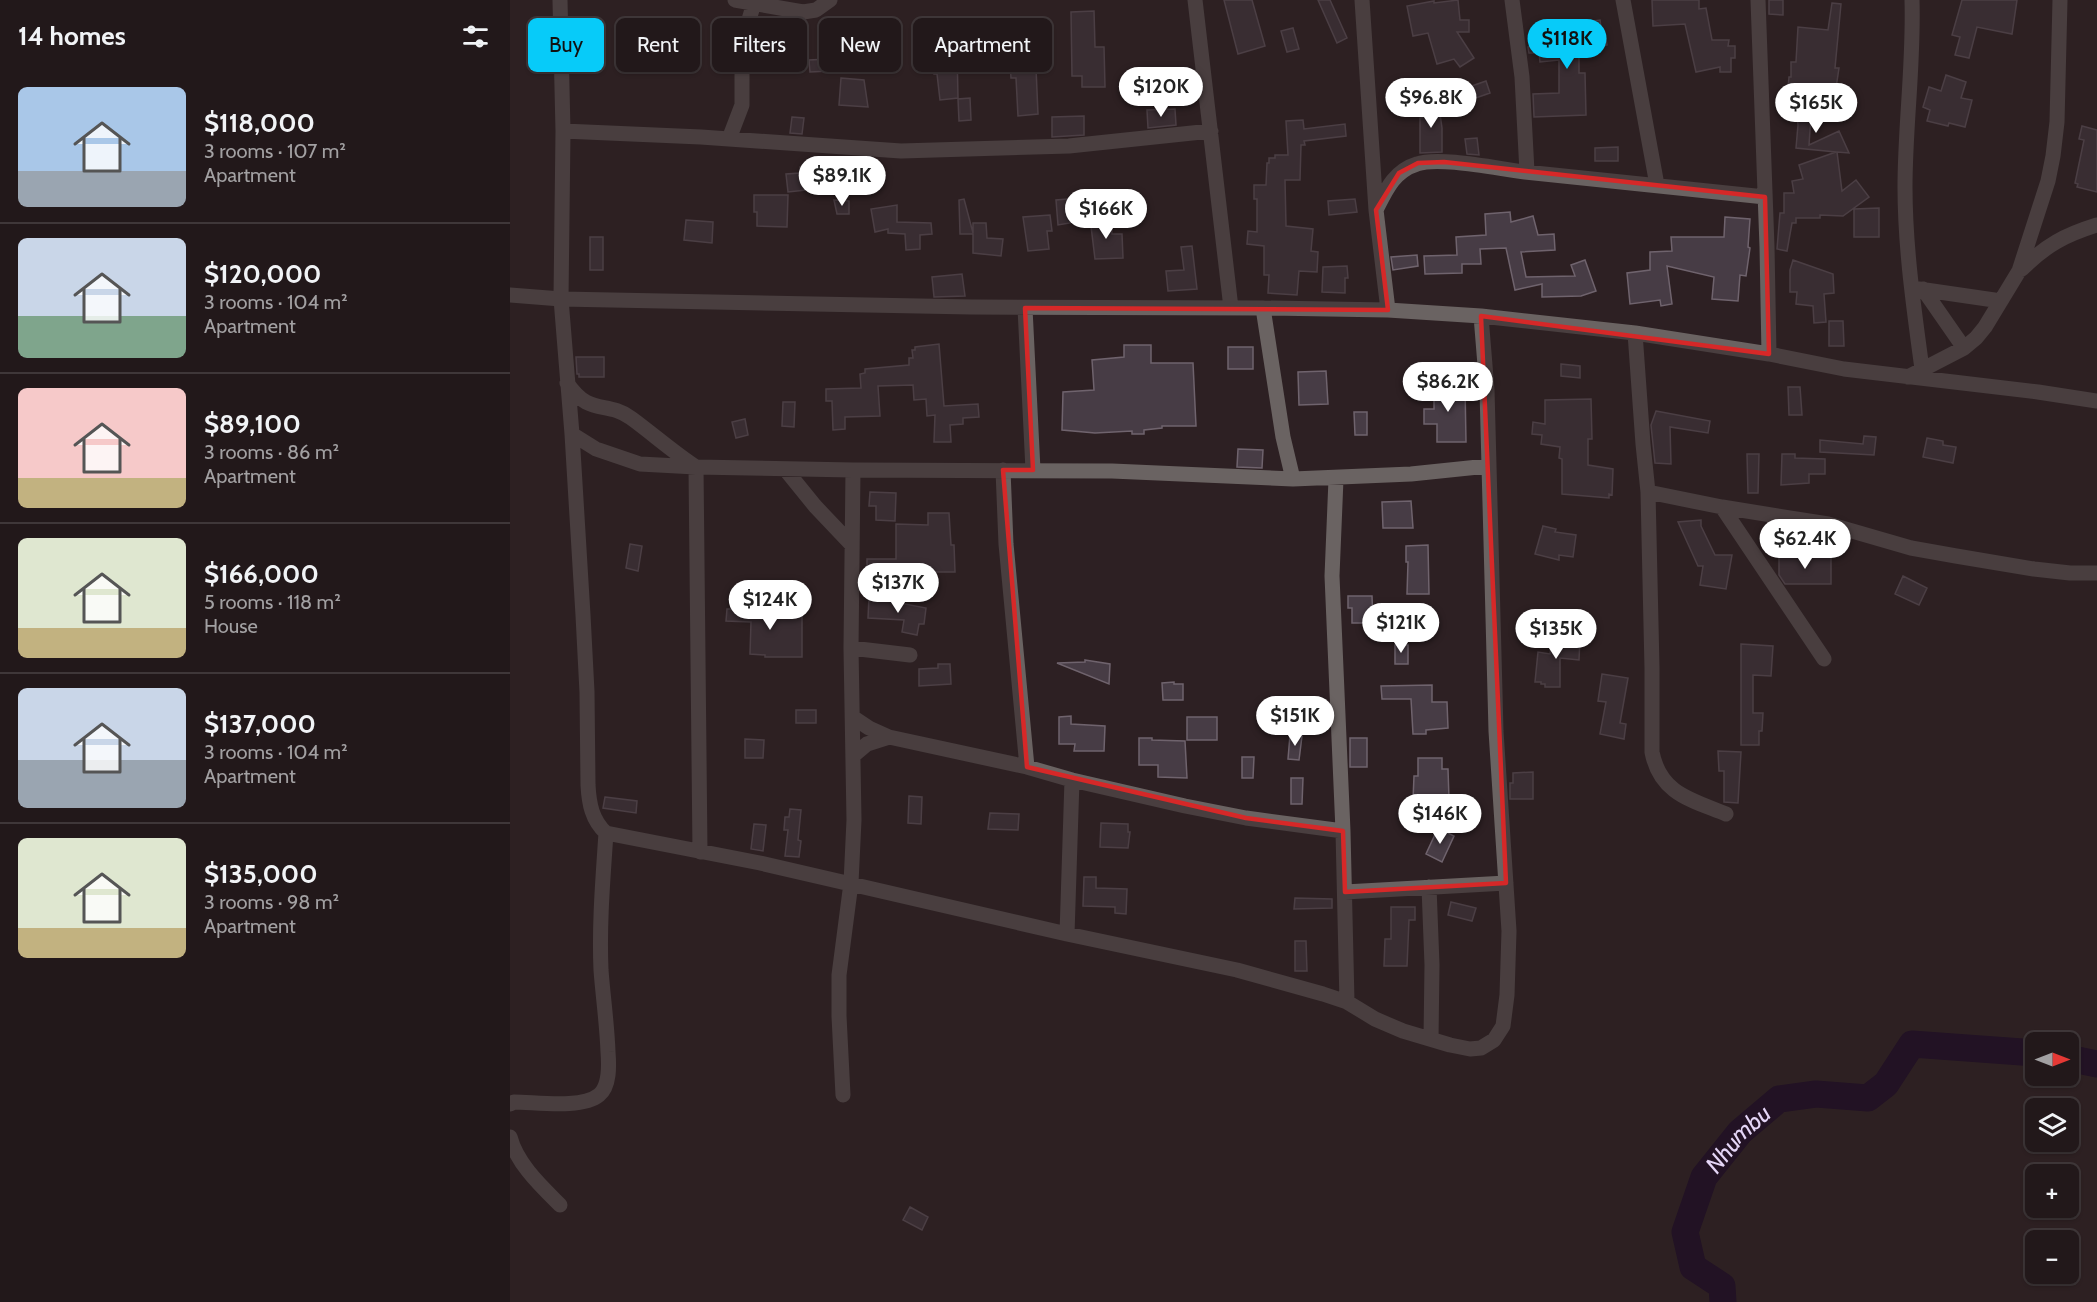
<!DOCTYPE html>
<meta charset="utf-8">
<style>
body{margin:0;font-family:Cabin,sans-serif;background:#2a2123;color:#f1f3f6;height:100vh;display:flex;flex-direction:column;font-size:22px;white-space:nowrap}
*{box-sizing:border-box;margin:0}
p{font-size:20px;color:#a2a0a2}
.icon{flex:none;width:33px;height:33px;fill:none;stroke:currentColor;stroke-width:2;stroke-linecap:round;stroke-linejoin:round}
.map{position:relative;flex:1;overflow:hidden}
.details{display:flex;flex-direction:column;background:#22181a;width:510px}
.details>*{flex:none}
.top-card{position:absolute;left:18px;top:18px;width:570px;height:54px;display:flex;gap:12px}
.needle{width:39px;rotate:90deg}
.buttons{position:absolute;left:1515px;top:1032px;display:grid;gap:12px}
.buttons a{display:grid;place-items:center;width:54px;height:54px;border-radius:9px;background:#22181a;box-shadow:0 2px 4px #0004,0 0 0 2px #3f3739;font-size:30px}
.price{position:absolute;translate:-50% -51px;padding:0 14px;border-radius:21px;background:#fff;color:#222;font-size:20px;line-height:39px;filter:drop-shadow(0 2px 3px #0008)}
.price::after{content:'';position:absolute;left:50%;top:36px;width:18px;height:14px;margin-left:-9px;background:inherit;clip-path:polygon(0 0,100% 0,50% 100%)}
.price.selected{background:#07cbf9;color:#111}
ul{padding:0;list-style:none}
li{display:flex;align-items:center;gap:18px;height:150px;padding:0 18px}
li+li{border-top:2px solid #3f3739}
li span{display:grid;place-items:center;flex:none;width:168px;height:120px;border-radius:9px;color:#555}
li>.icon{margin-inline-start:auto}
span .icon{width:72px;height:72px;fill:#fffc;stroke-width:1}
li b{font-size:26px}
h2{display:flex;justify-content:space-between;align-items:center;height:72px;padding:0 18px;font-size:26px}
.chip{padding:0 21px;border-radius:9px;background:#22181a;box-shadow:0 2px 4px #0004,0 0 0 2px #3f3739;font-size:21px;line-height:54px}
.chip.selected{background:#07cbf9;color:#111}
main{display:flex;flex:1;min-height:0}
.map>svg:first-child{display:block}
.lines{fill:none;stroke-linecap:round;stroke-linejoin:round}
.river{stroke:#140026;stroke-width:27}
.building{fill:#473c45;stroke:#6f636d;stroke-width:1.5}
.minor{stroke:#6a6362;stroke-width:15}
.marked{fill:none;stroke:#d62828;stroke-width:4.5;stroke-linejoin:round}
.labels{text-anchor:middle;dominant-baseline:central;stroke-width:4.5;stroke-linejoin:round;paint-order:stroke}
.water-label{font-size:24px;font-style:italic;fill:#e5d6f7;stroke:#110b0d}
</style>
<main>
<section class="details">
<h2>14 homes<svg class="icon" aria-label="filters" viewBox="0 0 24 24"><path d="M4 7h16M4 17h16"/><circle cx="9" cy="7" r="2"/><circle cx="15" cy="17" r="2"/></svg></h2>
<ul>
<li><span style="background:linear-gradient(#a9c7e8 70%,#9aa5b1 0)"><svg class="icon" aria-label="home" viewBox="0 0 24 24"><path d="M3 11l9-7 9 7M6 9v11h12V9"/></svg></span><div><b>$118,000</b><p>3 rooms · 107 m²</p><p>Apartment</p></div></li>
<li><span style="background:linear-gradient(#c9d6e8 65%,#7fa58c 0)"><svg class="icon" aria-label="home" viewBox="0 0 24 24"><path d="M3 11l9-7 9 7M6 9v11h12V9"/></svg></span><div><b>$120,000</b><p>3 rooms · 104 m²</p><p>Apartment</p></div></li>
<li><span style="background:linear-gradient(#f6c9c9 75%,#c2b280 0)"><svg class="icon" aria-label="home" viewBox="0 0 24 24"><path d="M3 11l9-7 9 7M6 9v11h12V9"/></svg></span><div><b>$89,100</b><p>3 rooms · 86 m²</p><p>Apartment</p></div></li>
<li><span style="background:linear-gradient(#dfe7d0 75%,#c2b280 0)"><svg class="icon" aria-label="home" viewBox="0 0 24 24"><path d="M3 11l9-7 9 7M6 9v11h12V9"/></svg></span><div><b>$166,000</b><p>5 rooms · 118 m²</p><p>House</p></div></li>
<li><span style="background:linear-gradient(#c9d6e8 60%,#9aa5b1 0)"><svg class="icon" aria-label="home" viewBox="0 0 24 24"><path d="M3 11l9-7 9 7M6 9v11h12V9"/></svg></span><div><b>$137,000</b><p>3 rooms · 104 m²</p><p>Apartment</p></div></li>
<li><span style="background:linear-gradient(#dfe7d0 75%,#c2b280 0)"><svg class="icon" aria-label="home" viewBox="0 0 24 24"><path d="M3 11l9-7 9 7M6 9v11h12V9"/></svg></span><div><b>$135,000</b><p>3 rooms · 98 m²</p><p>Apartment</p></div></li>
</ul>
</section>
<div class="map">
<svg width="1587" height="1302" viewBox="0 0 1587 1302">
<rect width="100%" height="100%" fill="#2d2023"/>
<g class="lines">
<g class="river">
<path d="M1558 1058 1587 1064"/>
<path id="s1" d="M1213 1302 1212 1286 1183 1267 1175 1232 1194 1177 1230 1132 1269 1099 1306 1094 1358 1098 1376 1084 1402 1044 1526 1053"/>
</g>
</g>
<path class="building" d="M714 0H742L755 46 728 54Z
M808 0H820L837 38 827 43Z
M948 0 950 20H959V32H947L964 58 950 67 944 59 927 64 918 33 903 36 897 6 924 1V3Z
M1142 0H1189V9L1196 8 1202 40H1219L1218 46H1225V58H1221V72H1210V67L1186 72 1175 24 1143 26Z
M1259 0H1273V15L1259 14Z
M1452 0H1507L1502 34 1467 27 1459 58 1445 55 1450 37 1442 35Z
M1322 3 1331 4 1325 68H1329L1326 88 1304 85 1307 114 1301 115 1299 145 1329 131 1339 153 1327 152 1332 191 1346 180 1359 197 1333 216 1310 215V218H1286V223H1282L1277 251 1267 249 1270 213H1274V193H1284L1282 181 1293 179 1289 165 1326 152 1286 148 1288 125 1285 99H1277L1279 77H1281V62H1286L1288 27 1318 30Z
M584 11 585 47H594L595 87H572V76H562L561 12Z
M1090 20 1092 35 1095 34 1097 45 1069 51V73H1075L1076 115 1024 117 1023 94 1049 93V60L1030 62 1029 53H1019L1018 47 1069 26V23Z
M453 25 455 50H447L448 98 430 100 427 74H424L423 27Z
M783 28 789 49 777 52 771 31Z
M525 45 528 114 508 116 506 78H501L499 46Z
M319 59 320 71 300 72 299 60Z
M1436 75 1456 82 1451 98 1462 100 1455 127 1439 123 1438 126 1417 121 1420 110 1413 107 1419 87 1431 91Z
M331 78 354 80 358 107 329 105Z
M976 81 980 93 960 100 956 88Z
M460 98 461 120 449 121 448 99Z
M928 99 932 128V152L910 153V118L915 117 912 105Z
M665 109 666 125 638 128 637 110Z
M574 116V135L542 137V117Z
M282 117 294 118 292 134 280 133Z
M793 120 794 129 835 124 836 136 794 141 795 145H791L790 180H775L776 226 803 229 801 251 808 252 807 272 789 271 787 295 758 293 759 275H754V246L737 244 738 231 747 232V199H744V185H756L757 163H759V158H765V155H778L776 121Z
M1572 126 1587 130V192L1567 187 1568 184 1565 183 1574 140 1569 139Z
M967 138 969 155 957 154 955 139Z
M1108 147V161H1085V148Z
M302 166 305 189 278 192 276 174 290 173V167Z
M244 195H278L277 227 247 226V212H244Z
M454 199 463 233V223H476L477 238 493 239 491 256 463 253V234H450L449 200Z
M557 199 560 223 548 225 546 200Z
M845 199 847 212 819 215 818 201Z
M324 200 339 201V214H327Z
M387 205V222L421 223 422 234 410 235V249L396 250 395 234 378 233V229L365 232 361 209Z
M1369 208V237H1344V209Z
M1000 212 1001 222 1023 216 1028 235 1044 234 1045 250 1011 252 1016 277 1065 276 1061 265 1075 260 1086 291 1071 296 1032 297V284L1005 290 996 248 970 249 971 264H952V273L915 274 914 256 947 255 946 237 976 235 975 214Z
M540 215 542 231H537L539 249 518 251 513 217Z
M1215 217 1240 219 1238 247 1240 248 1236 276 1230 275 1228 301 1202 299 1204 277 1157 266 1162 304 1151 306 1150 300 1120 304 1117 273 1140 270V252L1162 251 1161 237H1214Z
M580 218H601L602 234H612L613 258 585 259Z
M176 220 203 222 202 243 174 240Z
M80 237H93V270H80Z
M682 246 687 289 658 291 656 271 674 270 671 247Z
M907 255 908 266 883 270 881 257Z
M1283 260 1323 274 1324 293 1314 294 1316 322 1304 323 1303 306 1286 304 1287 292H1280V270Z
M837 266 838 278H835V293L812 292 813 267Z
M452 274 455 296 424 297 422 277Z
M1319 321H1333L1334 346H1319Z
M429 344 434 406 468 404 469 417 453 418V424L440 425 441 442H424L425 415 417 416 416 399 404 400 403 385 368 386 370 416 335 417V429L323 430 322 401H316V389L351 388 350 374 355 373V369L399 365V358H403L402 350H405V347Z
M614 345H641V363H683L686 426H652V428L634 430V434H622V431L585 433 552 430 553 392 584 390 582 360 614 357Z
M718 347H743V369H718Z
M66 357H94V377H69V374H67Z
M1051 364 1070 366V378L1051 376Z
M816 371 818 404 789 405 788 372Z
M924 384 955 385 956 442H927V424H914V409H924Z
M1278 387H1290L1292 415H1279Z
M1081 399 1082 439H1078V465L1103 469 1102 495 1099 494V498L1052 494V459L1049 458 1050 447 1031 444 1032 435 1022 434 1023 422 1035 424V400Z
M273 402H285L284 427 272 426Z
M1146 411 1200 421 1198 433 1160 427 1161 464 1145 463 1141 425Z
M844 412H857V435H845Z
M235 419 238 435 226 438 222 422Z
M1354 436 1366 437 1364 455 1310 452V440L1353 444Z
M1417 438 1433 441V445L1446 447 1443 463 1413 457Z
M728 449 753 450 752 468 727 467Z
M1237 454H1249L1248 493H1238Z
M1272 454H1285V458L1315 459V474H1299V483L1271 485Z
M360 492 386 493 385 521 366 520V506H359Z
M901 501 903 528H873L872 502Z
M418 513H439L441 545H444L445 572H413V583L357 584V559H386V524L418 525Z
M1191 520V526L1205 555H1222L1216 589 1190 585 1193 566H1188L1168 522Z
M1033 526 1046 529 1045 532 1066 535 1063 557 1049 555V560L1025 554Z
M120 544 132 546 128 571 116 568Z
M918 545 919 594H897L898 562H896V546Z
M1269 555 1321 556V584H1275L1269 575Z
M1393 576 1417 588 1409 605 1385 594Z
M838 596H862L863 623H842V608H838Z
M229 597 241 598 240 611 292 615V657H255V655L240 654 241 622 216 621 217 609H228Z
M359 597 416 608 414 624H409L407 635 392 632 394 620 358 618Z
M1042 636 1070 638 1069 660 1050 658V687H1035V684H1031V682H1025L1028 652 1040 654Z
M1231 644 1263 646 1261 676 1243 675V713H1253L1252 731H1249V745H1231Z
M885 645H898V664H885Z
M575 660 600 664 599 684 547 663 575 662Z
M428 664H440L441 684 409 686V669L428 668Z
M1092 674 1118 678 1110 723 1116 724 1114 739 1090 734 1096 702 1088 701Z
M664 682V684H673V700H653L652 683Z
M922 685V702H937L938 728 916 730V734H903L901 699H872L871 686Z
M286 710H306V723H286Z
M561 716V724L595 726 594 751H564L565 744H549V717Z
M677 717H707V740H677Z
M780 735 792 736 789 760 778 759Z
M629 738H642V740L675 741 677 778 648 777V765H629Z
M840 738H857V767H840Z
M235 739 254 740 253 758H235Z
M1208 751 1231 752 1228 803 1214 802V771H1209Z
M732 757H744L743 778H732Z
M908 758H932V769H938L939 799 903 800 904 776H908Z
M1023 772V799H1000V783H1003V773Z
M781 778H793L792 804H781Z
M399 796 412 797 411 824 398 823Z
M95 797 127 801 126 813 93 808Z
M280 809 291 810 288 840 291 841 289 857 275 856 278 830H274L275 817H279Z
M480 813 509 814 508 830 478 829Z
M591 823 618 824V832H620L618 848 590 847Z
M244 824 256 825 253 851 241 849Z
M928 828 944 836 932 862 916 854Z
M574 877H586V888L617 889 616 914 605 913V907L573 906Z
M785 898 822 899V908L784 909Z
M941 902 966 908 962 921 938 915Z
M881 907H905V920H899L897 966H874L875 939H881Z
M785 941H796L797 971H785Z
M400 1207 418 1217 412 1230 393 1220Z"/>
<g class="lines">
<path class="minor" d="M50 0 53 131 51 299 62 434 73 615 77 692 78 785C79 804 82 820 96 833L250 863 557 934 727 970 813 994 837 1002 865 1019 893 1031 940 1045 960 1049 971 1048 984 1040 993 1026 997 995 999 931 986 731 977 390 971 316
M225 0 293 12 306 10 320 0
M685 0 721 308
M852 0 866 210 878 310
M1002 0 1012 77 1017 172
M1113 0 1147 185
M1248 0 1257 247 1259 354
M1402 0C1404 63 1395 125 1395 187 1395 248 1404 309 1412 369
M53 131 191 137 391 151 559 146 701 131
M219 139 232 105V43L244 3
M866 210C876 190 884 171 907 164 929 156 989 169 1015 172 1095 181 1175 188 1255 197
M1512 269C1536 245 1555 235 1587 225
M1402 288 1491 301
M1413 289 1454 348
M0 295 51 299 462 307 753 308 878 310 971 316 1125 333 1259 354 1334 369 1528 392 1587 401
M515 308 523 470
M753 308 773 437 783 479
M1125 333 1133 444 1138 492 1142 668V752C1150 794 1182 800 1216 814
M1398 377 1454 348 1466 338 1475 327 1509 271 1538 181 1543 156 1547 122 1550 0
M57 383C80 417 96 400 121 418 143 434 163 452 186 467L190 852
M62 434 86 449 130 464 186 467 343 470 602 471 783 479 901 474 978 466
M275 469 305 506 342 545
M493 470 496 544 517 767
M826 479 822 576 833 831 837 1002
M1138 492 1212 507 1318 524 1401 548 1446 556 1524 569 1560 573H1587
M1212 507 1314 659
M341 648 400 655
M344 718 359 728 379 737 517 767 562 780 675 806 736 818 833 831
M344 755 357 744 379 737
M919 887 922 965 921 1039
M835 892 996 883
M557 934 562 780
M333 1095 329 1016V975L341 883 344 820 341 648 343 470
M0 1104 4 1102C26 1102 72 1109 89 1095 100 1086 99 1065 98 1052 97 1024 93 997 91 970 89 924 93 878 96 833
M0 1137C7 1164 31 1186 50 1205"/>
</g>
<path d="M0 0H1587V1302H0ZM934 162 1255 197 1259 354 971 316 996 883 835 892 833 831 736 818 517 767 493 470H523L515 308 878 310 866 210 889 173 908 163Z" fill="#2d2023" fill-opacity=".55" fill-rule="evenodd"/>
<path class="marked" d="M934 162 1255 197 1259 354 971 316 996 883 835 892 833 831 736 818 517 767 493 470H523L515 308 878 310 866 210 889 173 908 163Z"/>
<g class="labels">
<g class="water-label">
<text stroke="none"><textPath href="#s1" startOffset="196">Nhumbu</textPath></text>
</g>
</g>
</svg>
<div class="buttons">
<a><svg class="needle" viewBox="-14 -14 28 28"><path d="M0-13l5 13h-10z" fill="#e53935"/><path d="M0 13l5-13h-10z" fill="#a2a0a2"/></svg></a>
<a><svg class="icon" aria-label="layers" viewBox="0 0 24 24"><path d="M12 4l9 5-9 5-9-5zM3 14l9 5 9-5"/></svg></a>
<a>+</a>
<a>−</a>
</div>
<b class="price selected" style="left:1057px;top:70px">$118K</b>
<b class="price" style="left:651px;top:118px">$120K</b>
<b class="price" style="left:921px;top:129px">$96.8K</b>
<b class="price" style="left:1306px;top:134px">$165K</b>
<b class="price" style="left:332px;top:207px">$89.1K</b>
<b class="price" style="left:596px;top:240px">$166K</b>
<b class="price" style="left:938px;top:413px">$86.2K</b>
<b class="price" style="left:1295px;top:570px">$62.4K</b>
<b class="price" style="left:388px;top:614px">$137K</b>
<b class="price" style="left:260px;top:631px">$124K</b>
<b class="price" style="left:891px;top:654px">$121K</b>
<b class="price" style="left:1046px;top:660px">$135K</b>
<b class="price" style="left:785px;top:747px">$151K</b>
<b class="price" style="left:930px;top:845px">$146K</b>
<div class="top-card">
<a class="chip selected">Buy</a>
<a class="chip">Rent</a>
<a class="chip">Filters</a>
<a class="chip">New</a>
<a class="chip">Apartment</a>
</div>
</div>
</main>
